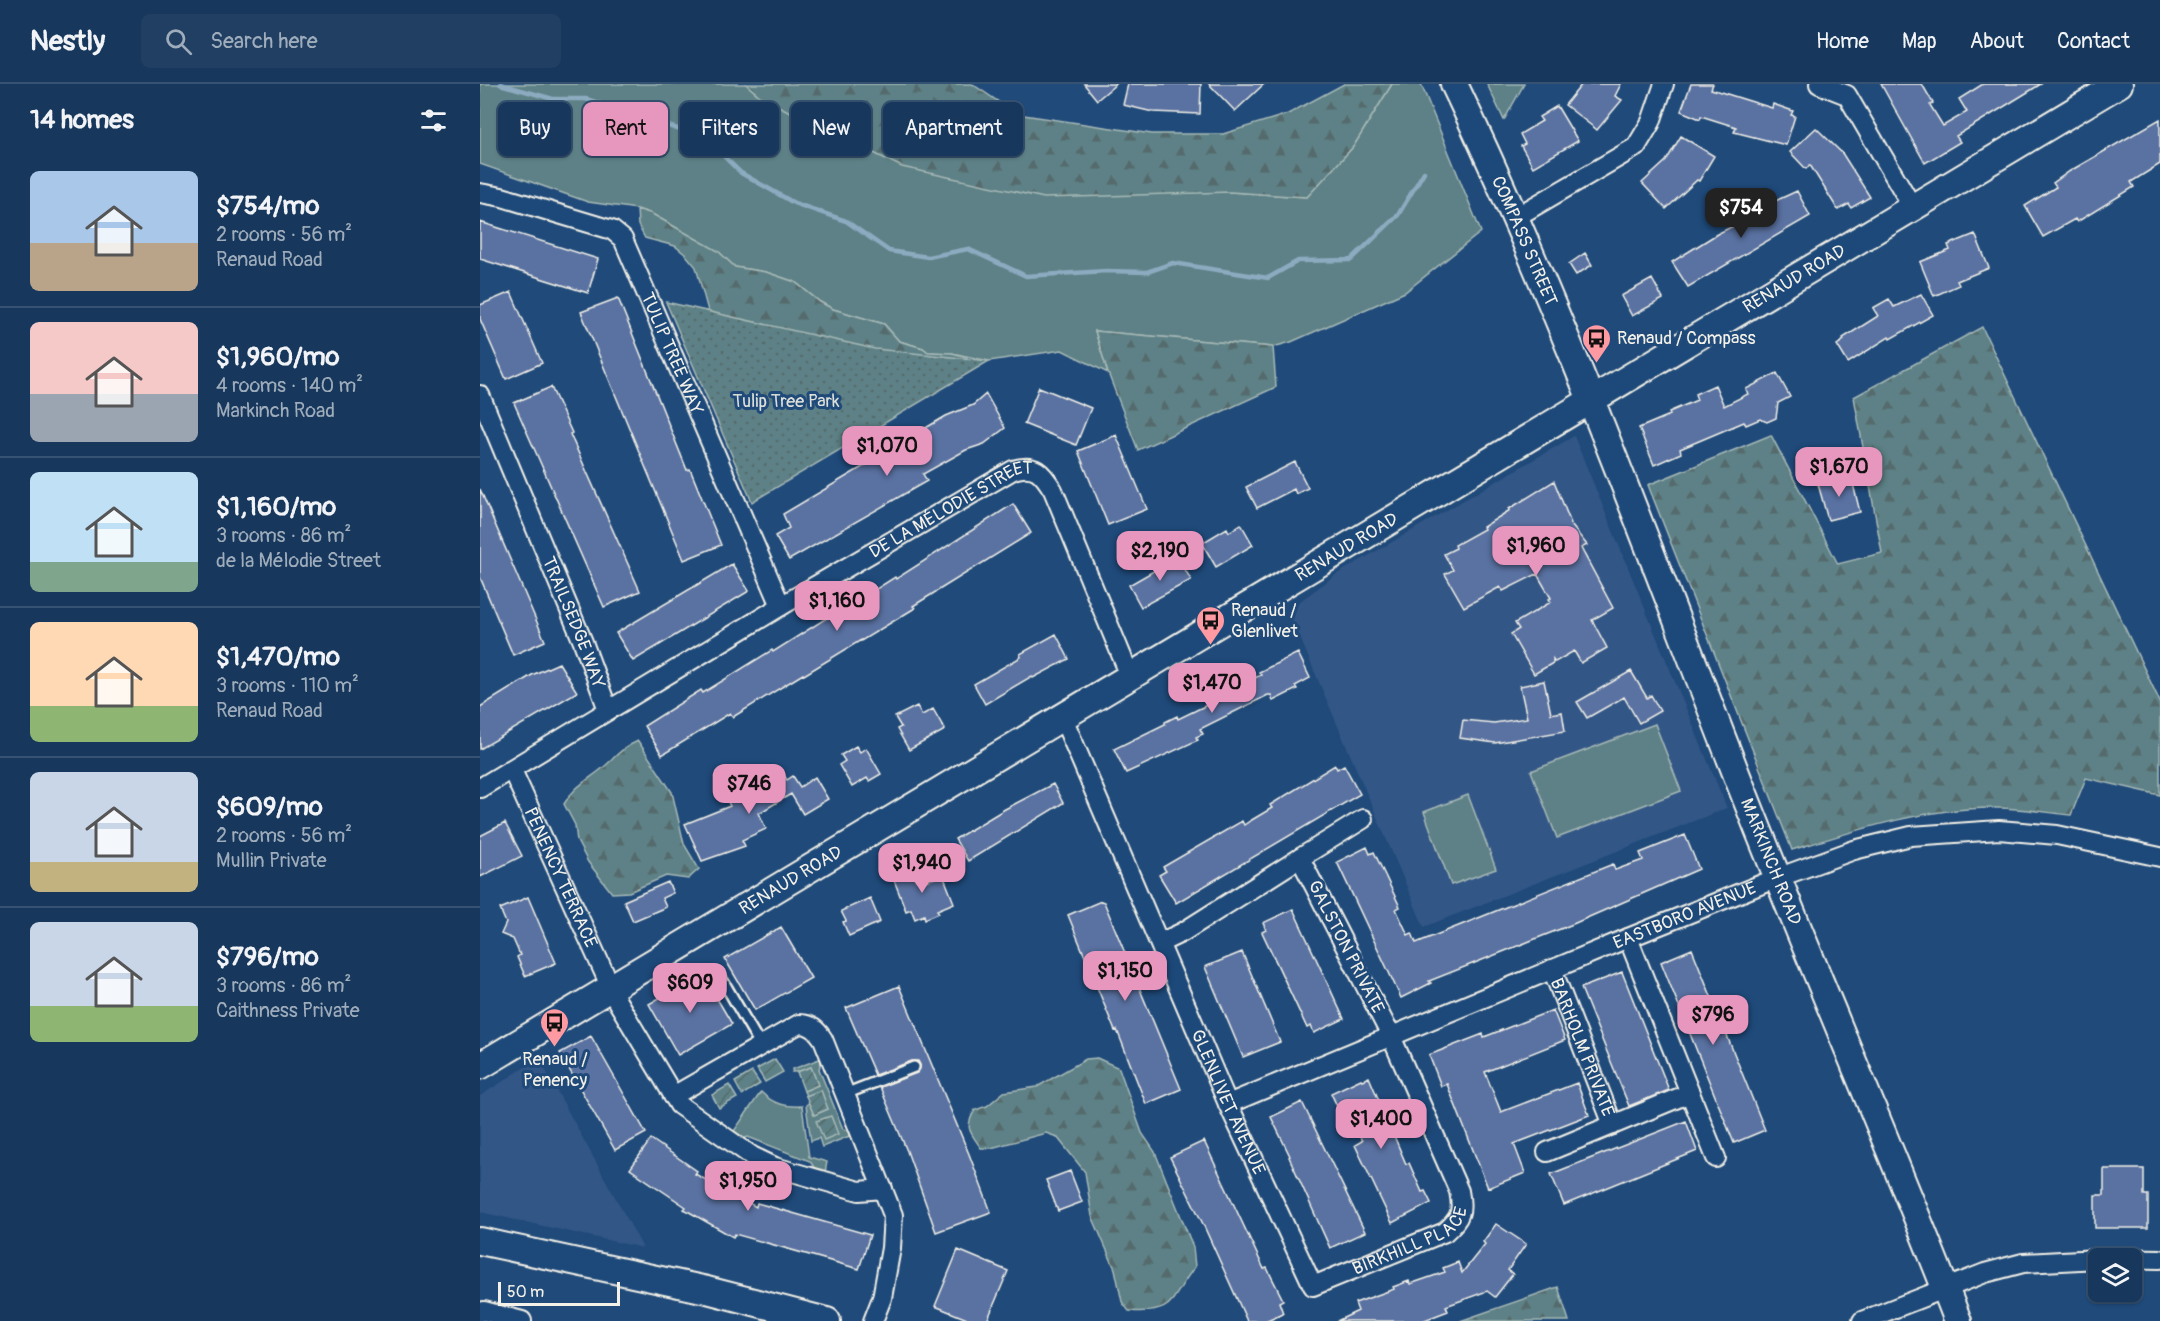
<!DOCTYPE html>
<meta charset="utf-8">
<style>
body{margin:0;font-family:Pangolin,sans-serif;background:#203f62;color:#f1f3f6;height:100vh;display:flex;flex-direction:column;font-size:22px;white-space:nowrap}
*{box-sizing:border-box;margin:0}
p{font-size:20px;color:#9eacbb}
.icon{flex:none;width:33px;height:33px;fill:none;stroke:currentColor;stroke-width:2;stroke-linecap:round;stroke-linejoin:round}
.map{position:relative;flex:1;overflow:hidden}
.sheet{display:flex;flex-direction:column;background:#17385c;width:480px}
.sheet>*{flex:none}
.banner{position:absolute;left:18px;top:18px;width:570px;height:54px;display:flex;gap:12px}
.tools{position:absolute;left:1608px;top:1164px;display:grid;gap:12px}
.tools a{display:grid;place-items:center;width:54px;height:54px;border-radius:9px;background:#17385c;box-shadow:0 2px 4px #0004,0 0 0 2px #365272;font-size:30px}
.scale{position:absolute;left:18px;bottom:15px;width:122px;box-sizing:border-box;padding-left:6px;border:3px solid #f4f1e8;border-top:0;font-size:16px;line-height:21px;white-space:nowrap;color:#f4f1e8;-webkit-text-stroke:4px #1f4a7a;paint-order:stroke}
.price{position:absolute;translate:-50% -51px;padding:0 14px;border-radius:12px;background:#e797bd;color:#111;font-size:20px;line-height:39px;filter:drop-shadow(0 2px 3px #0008)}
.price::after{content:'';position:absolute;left:50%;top:36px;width:18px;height:14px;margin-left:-9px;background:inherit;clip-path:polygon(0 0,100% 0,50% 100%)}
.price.selected{background:#222;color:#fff}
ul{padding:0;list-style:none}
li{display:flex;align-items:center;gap:18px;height:150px;padding:0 30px}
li+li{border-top:2px solid #365272}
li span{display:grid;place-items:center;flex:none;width:168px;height:120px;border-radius:9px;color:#555}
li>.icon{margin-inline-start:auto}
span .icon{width:72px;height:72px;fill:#fffc;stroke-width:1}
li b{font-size:26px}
h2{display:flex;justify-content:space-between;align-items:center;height:72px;padding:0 30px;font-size:26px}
.chip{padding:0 21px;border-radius:9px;background:#17385c;box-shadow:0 2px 4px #0004,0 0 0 2px #365272;font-size:21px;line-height:54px}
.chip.selected{background:#e797bd;color:#111}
header{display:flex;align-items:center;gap:36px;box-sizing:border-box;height:84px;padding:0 30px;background:#17385c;border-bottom:2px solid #365272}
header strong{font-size:28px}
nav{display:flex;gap:33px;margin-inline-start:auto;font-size:21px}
.search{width:420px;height:54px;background:#203f62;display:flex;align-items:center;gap:15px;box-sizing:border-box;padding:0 21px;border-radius:9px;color:#9eacbb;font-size:22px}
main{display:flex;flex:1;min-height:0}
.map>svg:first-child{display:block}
.built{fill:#315686}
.grass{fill:#5d8186;stroke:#a8b9b7;stroke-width:1.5}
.forest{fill:url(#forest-firs);stroke:#a8b9b7;stroke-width:1.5}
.park{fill:url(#park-dots);stroke:#a8b9b7;stroke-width:1.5}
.garden{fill:url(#garden-furrows);stroke:#a8b9b7;stroke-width:1.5}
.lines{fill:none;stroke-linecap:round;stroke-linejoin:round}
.stream{stroke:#8dabc0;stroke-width:4.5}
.building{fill:#5a72a2;stroke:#f4f1e8;stroke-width:1.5}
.lane-casing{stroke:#f4f1e8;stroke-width:14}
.street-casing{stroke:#f4f1e8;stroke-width:22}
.secondary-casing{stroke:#f4f1e8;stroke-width:30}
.lane{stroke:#1f4a7a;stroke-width:9}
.street{stroke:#1f4a7a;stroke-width:18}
.secondary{stroke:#1f4a7a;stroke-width:26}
.labels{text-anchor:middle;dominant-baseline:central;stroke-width:6;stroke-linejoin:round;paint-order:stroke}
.street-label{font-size:18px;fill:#f4f1e8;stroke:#1f4a7a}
.poi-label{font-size:18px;fill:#f4f1e8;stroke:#1f4a7a;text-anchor:start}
.park-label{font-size:18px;fill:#dde0d9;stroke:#1f4a7a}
</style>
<header>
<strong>Nestly</strong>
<div class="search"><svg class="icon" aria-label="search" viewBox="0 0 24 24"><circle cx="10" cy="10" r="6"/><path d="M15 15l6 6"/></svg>Search here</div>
<nav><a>Home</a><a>Map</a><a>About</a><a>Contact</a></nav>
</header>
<main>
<section class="sheet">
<h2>14 homes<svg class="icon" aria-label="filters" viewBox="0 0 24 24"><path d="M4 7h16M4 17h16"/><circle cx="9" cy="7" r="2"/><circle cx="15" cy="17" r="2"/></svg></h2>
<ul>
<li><span style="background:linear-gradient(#a9c7e8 60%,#b9a48a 0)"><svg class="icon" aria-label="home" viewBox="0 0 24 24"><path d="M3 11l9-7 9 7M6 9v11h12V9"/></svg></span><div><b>$754/mo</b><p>2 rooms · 56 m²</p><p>Renaud Road</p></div></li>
<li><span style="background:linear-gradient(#f6c9c9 60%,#9aa5b1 0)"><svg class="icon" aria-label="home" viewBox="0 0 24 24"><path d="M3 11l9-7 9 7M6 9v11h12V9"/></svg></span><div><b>$1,960/mo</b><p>4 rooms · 140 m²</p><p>Markinch Road</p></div></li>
<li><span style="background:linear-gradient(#bfe0f5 75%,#7fa58c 0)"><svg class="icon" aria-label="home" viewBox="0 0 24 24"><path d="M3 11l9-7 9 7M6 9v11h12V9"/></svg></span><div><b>$1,160/mo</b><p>3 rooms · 86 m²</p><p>de la Mélodie Street</p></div></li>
<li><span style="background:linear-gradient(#ffd9b3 70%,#8fb573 0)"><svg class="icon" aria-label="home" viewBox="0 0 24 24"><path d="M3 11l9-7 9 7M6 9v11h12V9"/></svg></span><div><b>$1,470/mo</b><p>3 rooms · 110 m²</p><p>Renaud Road</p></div></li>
<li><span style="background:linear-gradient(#c9d6e8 75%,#c2b280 0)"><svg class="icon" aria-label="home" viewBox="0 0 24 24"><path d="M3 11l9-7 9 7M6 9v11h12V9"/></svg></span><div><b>$609/mo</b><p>2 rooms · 56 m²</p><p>Mullin Private</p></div></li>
<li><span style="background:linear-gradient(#c9d6e8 70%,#8fb573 0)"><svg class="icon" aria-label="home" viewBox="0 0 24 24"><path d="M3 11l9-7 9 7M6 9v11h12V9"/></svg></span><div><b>$796/mo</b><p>3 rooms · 86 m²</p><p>Caithness Private</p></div></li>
</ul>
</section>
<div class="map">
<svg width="1680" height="1237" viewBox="0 0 1680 1237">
<defs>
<pattern id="forest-firs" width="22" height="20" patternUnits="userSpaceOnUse" patternTransform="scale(1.5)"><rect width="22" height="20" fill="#5d8186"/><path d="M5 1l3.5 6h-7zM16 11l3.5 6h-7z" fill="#556a6c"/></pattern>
<pattern id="park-dots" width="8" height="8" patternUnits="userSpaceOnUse" patternTransform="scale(1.5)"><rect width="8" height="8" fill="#5d8186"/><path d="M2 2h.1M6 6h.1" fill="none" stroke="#556a6c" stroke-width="1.8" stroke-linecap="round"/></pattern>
<pattern id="garden-furrows" width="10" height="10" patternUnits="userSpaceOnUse" patternTransform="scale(1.5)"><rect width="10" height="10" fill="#5d8186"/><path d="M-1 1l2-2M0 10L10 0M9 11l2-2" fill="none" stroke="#556a6c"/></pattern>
</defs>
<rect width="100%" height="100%" fill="#1f4a7a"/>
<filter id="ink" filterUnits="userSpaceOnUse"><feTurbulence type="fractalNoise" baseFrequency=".0167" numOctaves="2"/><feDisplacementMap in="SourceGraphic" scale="12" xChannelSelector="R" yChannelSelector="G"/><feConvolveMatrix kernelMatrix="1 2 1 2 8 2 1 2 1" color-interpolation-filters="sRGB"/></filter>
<g filter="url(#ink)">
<path class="built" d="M1094 352 1247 724 944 843 808 526 857 490Z
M59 974 163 1164 0 1128V1012Z"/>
<path class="grass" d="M0 0H266L282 14 750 108 827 113 873 63 912 0H941L1001 148 925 208 811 258 793 263 615 247 628 289 582 266 509 277 472 269 448 268 443 264 419 257 404 240 353 225 340 218 315 198 286 188 255 183 238 167 172 130 157 125 108 118 0 80Z
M1007 0H1044L1024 36Z
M1175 640 1201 707 1077 754 1051 687Z
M988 711 1016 785 971 801 944 728Z
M342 974 339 985 363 1045 371 1048 372 1051 342 1063 339 1054 331 1057 326 1021 329 1019 334 1031 348 1025 341 1007 326 1012 324 1007 338 1001 331 983 316 988H312L313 985Z
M281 1008C293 1020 305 1023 322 1022L329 1073 347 1078 345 1088 335 1085 330 1077 268 1053 260 1056 252 1050Z"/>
<path class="forest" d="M266 0H492L537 30 672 50H743L808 30 864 0H912L873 63 827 113 750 108 564 114 422 83 282 14Z
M157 125 172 130 238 167 255 183 286 188 315 198 340 218 353 225 404 240 419 257 443 264 448 268 472 269 487 273 486 284 238 238 228 227 216 183 206 171 195 162 165 154 158 141Z
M1502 243 1680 618V711L1606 694 1591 731C1566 729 1539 723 1513 724 1444 724 1377 746 1312 766L1168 401 1291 351 1358 480 1402 469 1374 313Z
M615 247 793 263 796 303 658 366 628 289Z
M158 657 192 708 204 760 219 785 208 795 186 792 149 808 132 809 108 778 97 757 95 741 84 720C95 701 109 696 125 682 137 671 142 664 158 657Z
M617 974 639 984 662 1049 675 1068 713 1163 715 1183C689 1214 698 1231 649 1227L642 1218 635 1185 612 1132 605 1088 577 1053 566 1049 511 1064H501C490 1048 484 1044 495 1026L507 1022 524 1008 557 1003 606 975Z
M1078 1203 1089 1237H980Z"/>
<path class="park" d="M186 218 395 265 509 277 272 418Z"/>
<path class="garden" d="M295 975 303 988 285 998 277 985Z
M331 983 338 1001 324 1007 317 988Z
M272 988 280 1000 262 1011 255 998Z
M249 1001 257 1014 239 1024 232 1011Z
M341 1006 348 1025 334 1031 326 1012Z
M351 1032 358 1050 344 1056 336 1037Z"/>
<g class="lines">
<path class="stream" d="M20 0 73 15H106L225 54 261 89 314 119 366 137 409 167 448 173 488 165 546 192 626 187 667 188 693 179 788 194 818 177 871 176 918 131 944 88"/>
</g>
<path class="building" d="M604 0H636L617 16Z
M648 0H721L720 30 673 28 643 21Z
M729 0H784L755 27Z
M1102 0H1141L1135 12 1142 16 1117 46 1085 21Z
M1211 0H1233L1231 5 1292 24 1293 20 1313 27 1311 31 1315 32 1306 61 1254 48 1256 43 1221 32 1220 35 1201 27Z
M1401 0H1442L1453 19 1450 21 1463 42 1487 28 1479 15 1503 0H1561L1476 52 1480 58 1445 79Z
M1077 22 1098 57 1053 83 1041 62 1045 60 1040 50 1062 37 1059 33Z
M1680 35V80L1651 98 1654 103 1597 138 1595 135 1563 153 1545 122 1576 103 1573 99 1590 87Z
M1336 44 1362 69 1390 113 1371 124 1369 120 1358 126 1330 81 1326 85 1310 68Z
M1201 52 1234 72 1219 97 1217 96 1186 125 1162 99 1186 77Z
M1317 107 1330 132 1208 203 1192 178 1237 150 1282 128 1280 124Z
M0 138 118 175 108 209 0 175Z
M1495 150 1509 184 1477 197 1479 201 1454 212 1440 178 1470 166 1468 161Z
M1105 169 1112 181 1096 191 1089 180Z
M1172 195 1183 215 1152 232 1141 212Z
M31 208 62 279 26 295 0 235V221Z
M1441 210 1453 231 1410 255 1409 253 1368 279 1357 261 1364 256 1363 254 1398 232 1393 224 1409 215 1414 223Z
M138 214 207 386 210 385 241 461 204 476 101 228Z
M1297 289 1310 313 1298 319 1296 334 1287 338 1280 335 1266 341 1264 338 1200 365 1201 369 1174 381 1159 344 1190 331 1189 328 1217 316 1215 310 1235 301 1244 322 1268 310 1266 305Z
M71 303 92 349 90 350 160 507 124 523 34 319Z
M559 303 611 324 596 361 544 340Z
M506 310 525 344 504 360 486 366 443 390 447 397 309 476 295 452 309 444 303 430 428 356 427 355 466 332 493 321Z
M636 351 667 425 628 441 598 367Z
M815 378 828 404 816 410 814 405 777 424 766 403Z
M1371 392 1380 428 1348 436 1338 400Z
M1074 397 1092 442 1107 461 1101 464 1133 524 1112 536 1127 564 1101 579 1094 567 1075 578 1073 575V579L1054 590 1031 550 1039 545 1035 539 1071 518 1069 515 1071 514 1057 490 1023 507 1020 503 984 523 965 490 973 486 964 470 976 464 975 461 1004 445 1003 443 1030 426 1029 425Z
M0 405 65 557 33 571 0 493Z
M533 420 551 449 433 522 435 524 381 557V556L324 591 323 590 253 633 250 629 182 671 164 642 221 606 223 609 292 566 293 568 356 528 357 530 415 493 416 495Z
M761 440 773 461 736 483 722 459 747 444 749 448Z
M698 473 711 496 661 523 649 501Z
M252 480 269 507 153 577 136 549Z
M576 550 589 575 553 594 552 592 505 620 494 600 541 573 540 570Z
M818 569 830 594 815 602 817 605 793 617 791 611H788L720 645 723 650 716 653 718 656 646 689 634 665 685 640V638L697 632 698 635 733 618 732 615 781 591 779 588Z
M79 579 97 608 0 665V623L52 591Z
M1151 587 1167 614 1171 611 1180 627 1159 639 1144 613 1107 634 1097 618Z
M1064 597 1071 630 1082 628 1085 647 1015 659 980 654 983 636 1014 639 1047 634 1040 602Z
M437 622 442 631 453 625 465 646 429 666 417 645 421 643 415 633Z
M376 662 380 668 386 664 401 690 389 697 387 694 372 703 359 681 365 677 361 671Z
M855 681 857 685 864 681 880 710 696 819 679 791 686 787 683 783 762 737 764 741 770 737 792 724 790 721Z
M302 687 307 696 313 692 320 703 335 693 348 715 323 730 311 710 279 729 286 745 262 756 265 762 222 777 205 740 250 722 248 718 279 704 278 702Z
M573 700 583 719 488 777 475 755 525 725Z
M25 739 42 772 0 793V752Z
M1205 751 1219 785 1093 840 949 897 951 899 921 914 857 778 887 763 890 770 894 768 920 823 916 825 928 851 932 849 936 859 1133 780 1135 786 1163 776 1160 769Z
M431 783 436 796 444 793 446 797 463 791 474 819 457 826 459 829 445 835 444 831 435 835 431 825 426 827 412 791Z
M188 798 193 809 182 814 186 823 153 837 144 817Z
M48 813 76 879 45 892 37 873 40 871 33 855 21 850 26 839 20 825Z
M390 814 400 838 369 852 363 838 366 837 361 827Z
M621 817 624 818 701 1005 666 1020 637 946 635 947 617 903 622 901 611 873 606 875 588 831Z
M813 825 864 935 834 949 831 942 827 944 782 848 786 846 783 839Z
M301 843 331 894 275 926 245 875Z
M1212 865 1285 1046 1254 1059 1181 878Z
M762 868 800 958 763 973 725 883Z
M1142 888 1189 1006 1149 1022 1101 904Z
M222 889 252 940 198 971 169 920Z
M419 902 489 1070 511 1128 456 1148 427 1067 400 1003 437 989 440 981 438 977H432L395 991 366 924Z
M1073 926 1085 956 1005 988 1021 1028 1097 999 1109 1031 1034 1060 1045 1089 1008 1104 967 1000 961 1002 949 971 1003 950 1004 953Z
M111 952 166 1049 135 1066 80 969Z
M889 993 926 1080 929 1079 942 1108 945 1107 951 1119 912 1139 875 1061 882 1057 870 1032 863 1035 851 1009 881 995 882 996Z
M822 1018 885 1148 850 1164 809 1073 810 1072 791 1033Z
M1206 1037 1217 1067 1084 1121 1071 1090Z
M171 1055 217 1087 215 1090 276 1123 277 1119 390 1151 379 1185 255 1150 253 1153 204 1125 206 1123 150 1085Z
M724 1057 784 1185 787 1184 803 1216 799 1218 803 1229 785 1237H767L723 1140 690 1073Z
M1624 1085H1664V1111H1668V1144H1615V1111H1624Z
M590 1087 602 1118 578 1127 566 1096Z
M1016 1140 1046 1160 1028 1186 1033 1190 1015 1213 1007 1207 966 1222 968 1227 942 1237H857L878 1227 875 1219 914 1205 913 1203 929 1197 930 1200 965 1188 963 1184 978 1178 982 1189 1005 1160 1003 1158Z
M478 1166 528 1187 507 1237H492L455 1222Z"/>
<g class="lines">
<defs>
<path id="lane" d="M243 897 281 962
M365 1010 434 983"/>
<g id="street">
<path d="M1339 0 1367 11 1433 124"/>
<path id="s1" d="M0 109 22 113 132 146 143 155 301 522"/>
<path d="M1036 133 1156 63 1171 38 1184 0"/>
<path id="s2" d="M0 311 103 558 128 626"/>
<path id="s3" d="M583 634 748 1020 833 1202 965 1148C981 1134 983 1127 979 1107L911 952 820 774 703 848 680 859"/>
<path id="s4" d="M32 686 137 917 199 1021 272 1072 295 1083 379 1107 403 1105"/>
<path id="s5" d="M0 704 301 522 533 386C555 379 562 388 573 406L650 592"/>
<path d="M820 774 883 735"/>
<path d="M1148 854 1236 1074"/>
<path id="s6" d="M1072 885 1133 1041"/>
<path d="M193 1012 319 940C331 940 337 946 343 955L413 1131 411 1164 402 1214 393 1237"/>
<path id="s7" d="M748 1020 1148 854 1297 794 1374 766 1431 752 1519 746 1577 751 1680 773"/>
<path d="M1067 1068 1210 1009"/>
<path d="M1626 1174 1680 1175"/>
<path d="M0 1228 4 1227 42 1237"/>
<path d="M1382 1237 1505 1189 1543 1179 1618 1175"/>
</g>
<g id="secondary">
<path id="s8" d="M974 0C1083 228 1169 467 1261 702 1331 881 1409 1058 1478 1237"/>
<path id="s9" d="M0 982 1639 0"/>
<path d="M0 1157 227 1206 347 1237"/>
</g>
</defs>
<use href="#lane" class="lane-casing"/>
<use href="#street" class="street-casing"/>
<use href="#secondary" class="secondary-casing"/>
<use href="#lane" class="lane"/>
<use href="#street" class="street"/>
<use href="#secondary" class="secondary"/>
</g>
</g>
<defs>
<symbol id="bus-pin" viewBox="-11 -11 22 30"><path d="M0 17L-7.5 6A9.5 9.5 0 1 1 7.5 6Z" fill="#ff9aa2" stroke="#1f4a7a"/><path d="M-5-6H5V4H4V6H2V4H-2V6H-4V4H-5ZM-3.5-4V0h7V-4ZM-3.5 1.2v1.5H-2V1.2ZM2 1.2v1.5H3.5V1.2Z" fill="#111"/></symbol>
</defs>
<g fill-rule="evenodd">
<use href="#bus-pin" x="1100" y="238" width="33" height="45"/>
<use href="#bus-pin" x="714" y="520" width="33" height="45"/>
<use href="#bus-pin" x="58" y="922" width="33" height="45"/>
</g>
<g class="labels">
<g class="street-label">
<text stroke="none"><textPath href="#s8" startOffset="172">COMPASS STREET</textPath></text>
<text stroke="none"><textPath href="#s9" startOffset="1532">RENAUD ROAD</textPath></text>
<text stroke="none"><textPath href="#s1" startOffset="276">TULIP TREE WAY</textPath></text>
<text stroke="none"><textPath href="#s5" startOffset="548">DE LA MÉLODIE STREET</textPath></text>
<text stroke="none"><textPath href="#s9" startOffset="1010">RENAUD ROAD</textPath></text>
<text stroke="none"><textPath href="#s2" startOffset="246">TRAILSEDGE WAY</textPath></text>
<text stroke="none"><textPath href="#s8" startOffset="840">MARKINCH ROAD</textPath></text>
<text stroke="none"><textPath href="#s4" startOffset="118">PENENCY TERRACE</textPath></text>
<text stroke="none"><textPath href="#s9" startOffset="362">RENAUD ROAD</textPath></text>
<text stroke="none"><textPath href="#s7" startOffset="494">EASTBORO AVENUE</textPath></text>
<text transform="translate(866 863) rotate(63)">GALSTON PRIVATE</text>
<text stroke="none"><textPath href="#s6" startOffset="84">BARHOLM PRIVATE</textPath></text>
<text stroke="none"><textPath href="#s3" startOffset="418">GLENLIVET AVENUE</textPath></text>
<text stroke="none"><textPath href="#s3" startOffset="729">BIRKHILL PLACE</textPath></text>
</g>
<g class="poi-label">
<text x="1137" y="254">Renaud / Compass</text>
<text x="751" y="526">Renaud /<tspan x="751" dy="21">Glenlivet</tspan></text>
<text x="75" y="975" text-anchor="middle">Renaud /<tspan x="75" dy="21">Penency</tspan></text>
</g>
<g class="park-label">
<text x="306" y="317">Tulip Tree Park</text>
</g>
</g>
</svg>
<div class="tools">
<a><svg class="icon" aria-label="layers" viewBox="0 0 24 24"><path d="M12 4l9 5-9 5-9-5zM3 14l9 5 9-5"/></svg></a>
</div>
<div class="scale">50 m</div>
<b class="price selected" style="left:1261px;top:155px">$754</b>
<b class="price" style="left:407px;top:393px">$1,070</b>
<b class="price" style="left:1359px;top:414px">$1,670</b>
<b class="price" style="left:1056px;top:493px">$1,960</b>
<b class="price" style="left:680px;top:498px">$2,190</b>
<b class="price" style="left:357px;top:548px">$1,160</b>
<b class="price" style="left:732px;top:630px">$1,470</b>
<b class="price" style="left:269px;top:731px">$746</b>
<b class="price" style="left:442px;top:810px">$1,940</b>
<b class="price" style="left:645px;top:918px">$1,150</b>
<b class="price" style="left:210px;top:930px">$609</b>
<b class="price" style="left:1233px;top:962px">$796</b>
<b class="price" style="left:901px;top:1066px">$1,400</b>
<b class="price" style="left:268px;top:1128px">$1,950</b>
<div class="banner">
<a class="chip">Buy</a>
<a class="chip selected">Rent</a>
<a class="chip">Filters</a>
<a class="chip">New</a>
<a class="chip">Apartment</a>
</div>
</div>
</main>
